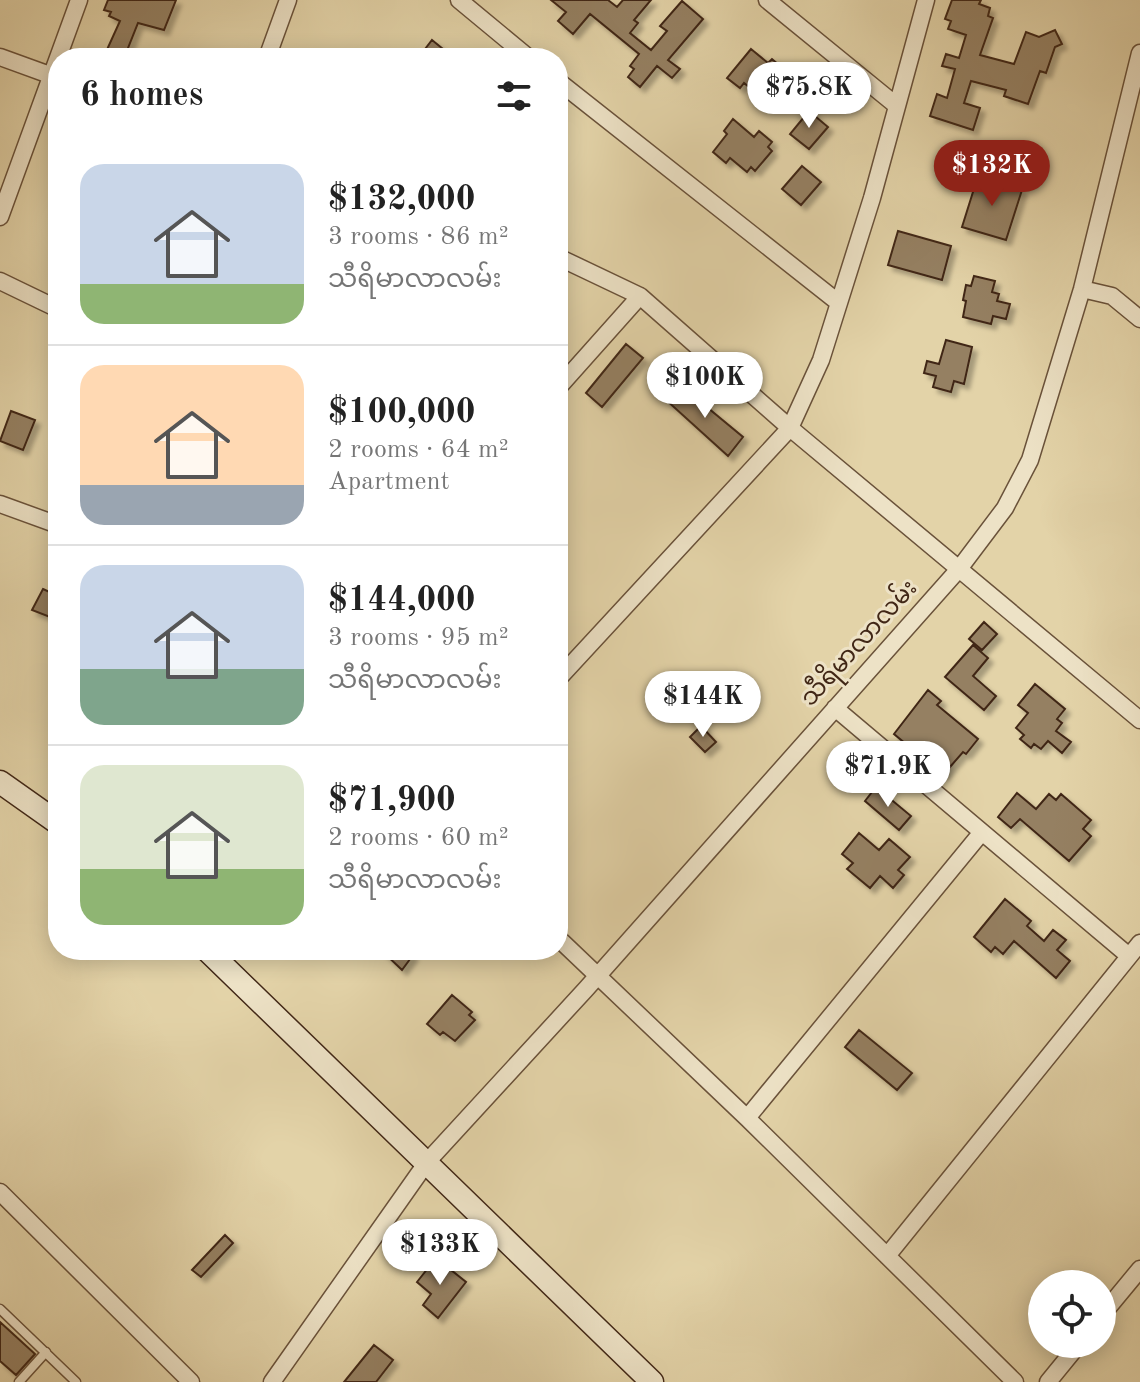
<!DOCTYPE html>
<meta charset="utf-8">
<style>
body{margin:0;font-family:"Old Standard TT","Noto Sans Myanmar",serif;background:#f2f2f2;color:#222;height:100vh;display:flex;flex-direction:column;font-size:30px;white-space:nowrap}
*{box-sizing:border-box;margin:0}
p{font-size:26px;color:#767676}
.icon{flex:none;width:44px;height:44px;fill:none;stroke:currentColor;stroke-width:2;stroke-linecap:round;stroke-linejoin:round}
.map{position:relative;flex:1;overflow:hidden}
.sheet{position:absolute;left:48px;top:48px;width:520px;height:912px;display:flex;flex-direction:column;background:#fff;border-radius:32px;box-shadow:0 4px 20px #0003}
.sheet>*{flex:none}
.fabs{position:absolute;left:1028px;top:1270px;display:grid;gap:16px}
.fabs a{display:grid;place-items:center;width:88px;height:88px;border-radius:50%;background:#fff;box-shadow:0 4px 20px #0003;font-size:40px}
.price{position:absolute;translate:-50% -68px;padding:0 18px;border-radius:28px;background:#fff;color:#222;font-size:26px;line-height:52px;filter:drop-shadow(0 2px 4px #0008)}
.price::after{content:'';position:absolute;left:50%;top:48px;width:24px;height:18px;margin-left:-12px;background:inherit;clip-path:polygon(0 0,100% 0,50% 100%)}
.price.current{background:#8f2418;color:#fff}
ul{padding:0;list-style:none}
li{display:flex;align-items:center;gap:24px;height:200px;padding:0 32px}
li+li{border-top:2px solid #e0e0e0}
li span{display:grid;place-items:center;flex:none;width:224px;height:160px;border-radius:24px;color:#555}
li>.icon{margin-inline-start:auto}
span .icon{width:96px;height:96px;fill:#fffc;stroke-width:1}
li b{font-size:34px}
h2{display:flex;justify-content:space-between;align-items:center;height:96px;padding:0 32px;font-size:34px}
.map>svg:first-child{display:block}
.building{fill:#958062;stroke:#412716;stroke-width:2;filter:url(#shadow)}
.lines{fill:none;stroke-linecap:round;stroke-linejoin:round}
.lane-casing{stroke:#6a523a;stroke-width:11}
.street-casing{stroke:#6a523a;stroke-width:19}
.secondary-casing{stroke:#412716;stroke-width:25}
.lane{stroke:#ede2c6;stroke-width:8}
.street{stroke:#ede2c6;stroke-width:16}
.secondary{stroke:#ede2c6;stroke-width:22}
.labels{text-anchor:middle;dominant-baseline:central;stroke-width:6;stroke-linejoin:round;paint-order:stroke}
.street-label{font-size:24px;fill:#412716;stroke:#ede2c6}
</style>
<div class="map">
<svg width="1140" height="1382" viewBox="0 0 1140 1382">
<defs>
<filter id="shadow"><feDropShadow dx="5" dy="5" stdDeviation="2" flood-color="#0004"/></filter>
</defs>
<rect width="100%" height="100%" fill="#e3d3a8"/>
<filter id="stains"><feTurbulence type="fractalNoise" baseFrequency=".0025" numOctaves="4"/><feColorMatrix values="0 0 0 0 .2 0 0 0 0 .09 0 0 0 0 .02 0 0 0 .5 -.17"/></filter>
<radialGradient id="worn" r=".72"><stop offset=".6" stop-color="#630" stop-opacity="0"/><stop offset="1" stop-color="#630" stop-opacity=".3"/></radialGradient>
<path class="building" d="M108 0H176L164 30 138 23 124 58 105 54 120 21 109 16 111 12 104 10Z
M551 0H608L617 7 623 0H651L634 20 638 23 630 33 651 50 667 31 660 26 682 1 703 19 668 60 680 69 672 78 657 66 640 87 628 77 634 69 630 66 639 54 590 14 573 34 558 21 566 12Z
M952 0H981L979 4 990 8 988 16 993 18 980 55 1014 64 1026 32 1039 37 1055 30 1062 44 1055 47 1046 73 1040 71 1028 104 1004 96 1006 90 971 81 964 103 980 108 973 130 930 116 937 94 947 98 955 69 942 66 946 54 959 58 966 35 948 29 951 21 945 19Z
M432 40 454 58H428L422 53Z
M751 49 768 63 772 59 786 71 773 87 776 90 766 101 744 83 740 88 727 78Z
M809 111 828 127 809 149 790 134Z
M733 119 754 137 759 131 772 142 768 147 772 151 755 171 751 167 747 172 730 158 726 163 713 152 727 134 724 131Z
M802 166 821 182 801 205 782 189Z
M978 176 1022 190 1006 240 962 227Z
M898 231 951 246 942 280 888 265Z
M974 276 995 281 992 292 999 294 997 301 1010 304 1006 319 993 316 991 324 963 317 966 301 963 300 966 285 971 286Z
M946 340 972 347 964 384 954 381 951 392 933 387 936 376 924 373 927 361 939 364Z
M626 344 643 358 602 407 586 393Z
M679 384 743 437 728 456 665 399Z
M11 411 35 420 23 450 0 441Z
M43 589 54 594 51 602 56 604 50 617 32 610Z
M984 622 997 634 982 650 969 639Z
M973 645 988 658 973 676 996 696 984 710 945 677Z
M1035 684 1065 709 1057 719 1062 723 1056 731 1071 742 1062 753 1048 741 1041 749 1034 744 1031 748 1020 739 1024 735 1016 728 1028 713 1018 705Z
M928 690 941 701 937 705 978 739 966 754 963 752 943 775 894 734Z
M701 726 716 742 705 752 690 737Z
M876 787 911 816 899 830 865 801Z
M1017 793 1036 809 1049 794 1056 800 1061 794 1091 820 1083 829 1091 836 1069 861 1020 819 1011 828 998 817Z
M859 833 879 850 889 839 910 857 898 870 904 875 893 888 880 876 870 888 847 869 853 863 842 854Z
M1005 899 1031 921 1027 926 1044 941 1053 930 1066 940 1057 950 1070 961 1056 978 1014 941 1003 954 995 947 991 952 974 937Z
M381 950H407L413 955 402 970Z
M452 995 472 1012 469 1015 475 1020 455 1041 443 1032 440 1035 427 1024Z
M859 1030 912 1073 897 1090 845 1047Z
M225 1235 233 1243 201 1277 192 1270Z
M436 1258 466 1282 438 1318 423 1305 431 1294 417 1282Z
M0 1322 35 1354 16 1375 0 1361Z
M374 1345 393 1360 376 1382H344Z"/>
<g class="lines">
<defs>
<path id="lane" d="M0 1309 76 1382
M19 1382 46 1352"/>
<path id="street" d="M459 0 529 58
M767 0 897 106
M0 57 58 78
M267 58 288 0
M558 81 839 303
M0 217 79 0
M558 257 640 296 790 428 1140 720
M0 281 58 309
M1082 289 1112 296 1140 319
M558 388 640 296
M0 504 58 525
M558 679 790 428 821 360 872 198 926 0
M835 708 1129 956
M558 938 747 1118 1015 1382
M747 1118 982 832
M0 1192 191 1382
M887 1256 1140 943
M1102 1315 1140 1269
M272 1382 427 1162 586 989 959 569 1005 508 1030 460 1082 289 1140 53
M1048 1382 1079 1344"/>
<path id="secondary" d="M0 782 58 823
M207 950 652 1382"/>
</defs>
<use href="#lane" class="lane-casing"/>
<use href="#street" class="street-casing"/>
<use href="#secondary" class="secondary-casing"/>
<use href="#lane" class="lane"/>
<use href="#street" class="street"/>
<use href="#secondary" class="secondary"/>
</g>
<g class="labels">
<g class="street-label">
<text transform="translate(860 644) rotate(-48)">သီရိမာလာလမ်း</text>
</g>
</g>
<rect width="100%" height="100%" filter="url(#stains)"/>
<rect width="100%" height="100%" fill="url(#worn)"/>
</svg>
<div class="fabs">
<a><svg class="icon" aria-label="locate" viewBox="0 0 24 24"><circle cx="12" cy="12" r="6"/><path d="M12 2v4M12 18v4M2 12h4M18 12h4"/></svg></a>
</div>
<b class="price" style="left:809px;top:130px">$75.8K</b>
<b class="price current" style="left:992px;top:208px">$132K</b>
<b class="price" style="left:705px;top:420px">$100K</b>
<b class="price" style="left:703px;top:739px">$144K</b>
<b class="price" style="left:888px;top:809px">$71.9K</b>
<b class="price" style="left:440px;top:1287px">$133K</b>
<section class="sheet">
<h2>6 homes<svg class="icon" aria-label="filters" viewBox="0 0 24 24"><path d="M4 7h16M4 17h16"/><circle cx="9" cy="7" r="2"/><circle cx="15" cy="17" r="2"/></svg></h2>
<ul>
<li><span style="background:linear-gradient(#c9d6e8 75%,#8fb573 0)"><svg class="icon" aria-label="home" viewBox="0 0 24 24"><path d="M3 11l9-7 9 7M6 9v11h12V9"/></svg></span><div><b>$132,000</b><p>3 rooms · 86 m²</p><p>သီရိမာလာလမ်း</p></div></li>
<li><span style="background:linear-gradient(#ffd9b3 75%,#9aa5b1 0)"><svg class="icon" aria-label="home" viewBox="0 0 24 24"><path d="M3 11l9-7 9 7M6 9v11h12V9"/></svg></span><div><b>$100,000</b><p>2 rooms · 64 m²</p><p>Apartment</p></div></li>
<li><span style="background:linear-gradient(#c9d6e8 65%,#7fa58c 0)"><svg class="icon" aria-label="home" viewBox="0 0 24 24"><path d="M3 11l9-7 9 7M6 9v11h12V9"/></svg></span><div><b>$144,000</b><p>3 rooms · 95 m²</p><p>သီရိမာလာလမ်း</p></div></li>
<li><span style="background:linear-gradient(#dfe7d0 65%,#8fb573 0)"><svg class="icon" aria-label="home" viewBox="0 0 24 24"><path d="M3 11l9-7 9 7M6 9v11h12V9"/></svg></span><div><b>$71,900</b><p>2 rooms · 60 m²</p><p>သီရိမာလာလမ်း</p></div></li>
</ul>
</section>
</div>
